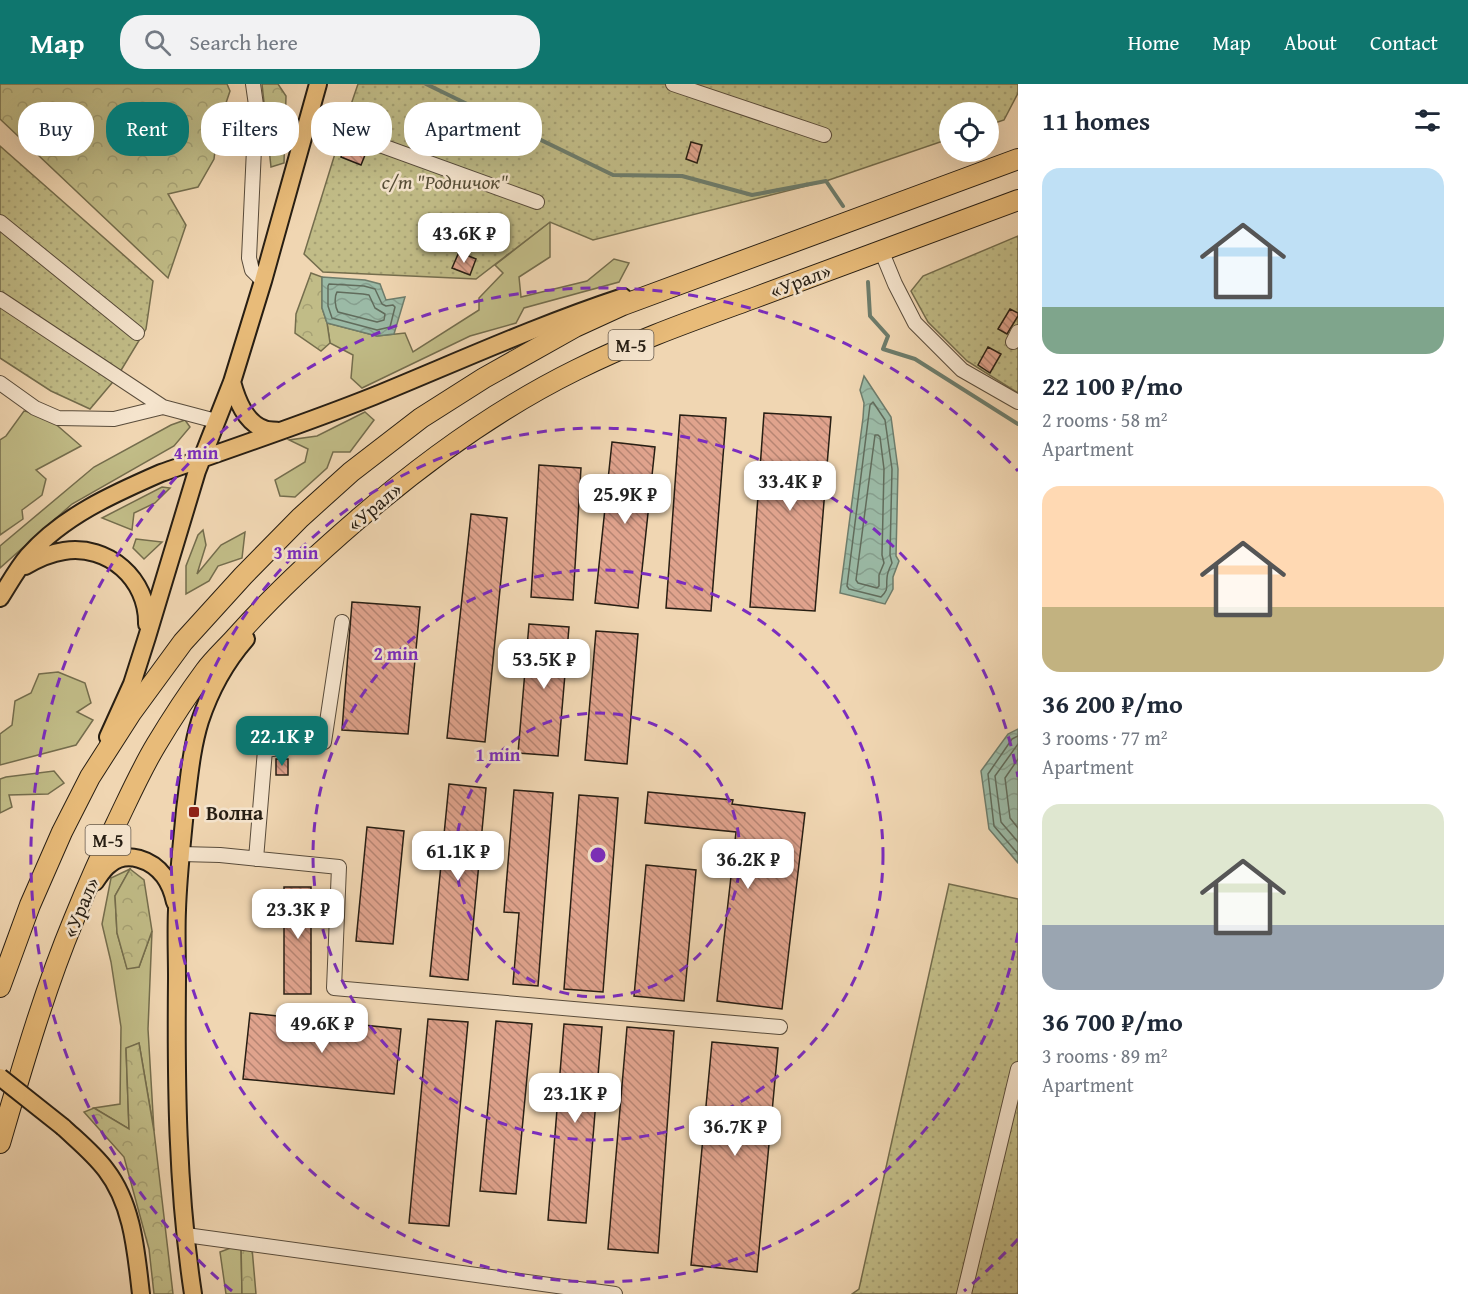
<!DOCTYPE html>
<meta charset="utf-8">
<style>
body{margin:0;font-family:"Gentium Book Plus",serif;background:#f2f2f3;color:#1f2937;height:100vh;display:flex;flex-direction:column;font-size:22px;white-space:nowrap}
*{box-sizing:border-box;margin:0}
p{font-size:20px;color:#747a83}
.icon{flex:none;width:33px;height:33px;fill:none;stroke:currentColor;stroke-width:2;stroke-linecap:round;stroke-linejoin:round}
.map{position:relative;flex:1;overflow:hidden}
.details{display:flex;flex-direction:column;background:#fff;width:450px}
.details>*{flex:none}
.hud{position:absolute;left:18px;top:18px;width:570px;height:54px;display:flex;gap:12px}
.tools{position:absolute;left:939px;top:18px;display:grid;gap:12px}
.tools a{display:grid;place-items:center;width:60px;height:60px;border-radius:50%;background:#fff;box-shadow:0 6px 24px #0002;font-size:30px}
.price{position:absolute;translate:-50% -51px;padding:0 14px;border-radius:12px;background:#fff;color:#222;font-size:20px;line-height:39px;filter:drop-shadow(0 2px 3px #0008)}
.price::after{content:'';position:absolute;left:50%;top:36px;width:18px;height:14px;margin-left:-9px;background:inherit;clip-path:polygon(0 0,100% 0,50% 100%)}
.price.on{background:#0f766e;color:#fff}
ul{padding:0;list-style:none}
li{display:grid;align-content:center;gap:12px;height:318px;padding:0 24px}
li span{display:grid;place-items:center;height:186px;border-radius:18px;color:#555}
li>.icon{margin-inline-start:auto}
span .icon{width:108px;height:108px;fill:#fffc;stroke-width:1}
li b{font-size:26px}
h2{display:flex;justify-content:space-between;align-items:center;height:72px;padding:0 24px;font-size:26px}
.pill{padding:0 21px;border-radius:24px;background:#fff;box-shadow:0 6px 24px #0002;font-size:21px;line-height:54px}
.pill.on{background:#0f766e;color:#fff}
header{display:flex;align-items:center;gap:36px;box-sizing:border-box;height:84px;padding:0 30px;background:#0f766e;color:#fff}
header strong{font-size:28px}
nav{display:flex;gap:33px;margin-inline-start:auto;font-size:21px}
.search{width:420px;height:54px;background:#f2f2f3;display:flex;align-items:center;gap:15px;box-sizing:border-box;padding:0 21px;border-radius:24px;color:#747a83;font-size:22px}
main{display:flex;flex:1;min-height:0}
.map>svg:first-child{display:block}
.grass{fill:#c1bc87;stroke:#746d4d;stroke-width:1.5}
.forest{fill:url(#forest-crowns);stroke:#746d4d;stroke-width:1.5}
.garden{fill:url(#garden-dots);stroke:#746d4d;stroke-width:1.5}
.water{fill:url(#water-waves);stroke:#6d7c6b;stroke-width:1.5}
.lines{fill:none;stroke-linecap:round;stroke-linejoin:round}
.shore{stroke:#616c5c;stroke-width:1.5}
.stream{stroke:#6d7c6b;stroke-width:4}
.building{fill:url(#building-back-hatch);stroke:#271e13;stroke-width:1.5}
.minor-casing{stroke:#594c3b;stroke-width:16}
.major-casing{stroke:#271e13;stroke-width:20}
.highway-casing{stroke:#271e13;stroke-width:22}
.minor{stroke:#f5e4cd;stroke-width:14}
.major{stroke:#e8bb79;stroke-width:16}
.highway{stroke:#e8bb79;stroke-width:20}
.major-bridge-casing{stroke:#271e13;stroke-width:20;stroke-linecap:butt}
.major-bridge{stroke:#e8bb79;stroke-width:16}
.ring{fill:none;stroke:#7b2cbf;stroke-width:3;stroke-dasharray:10 8}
.poi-dot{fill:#8f2418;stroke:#f5e4cd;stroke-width:2}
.labels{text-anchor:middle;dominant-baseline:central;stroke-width:5;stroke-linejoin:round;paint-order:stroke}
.shield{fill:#f5e4cd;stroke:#65594b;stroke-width:1.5}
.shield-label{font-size:18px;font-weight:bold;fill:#271e13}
.park-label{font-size:20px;font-style:italic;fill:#554d36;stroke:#f5e4cd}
.street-label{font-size:20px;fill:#271e13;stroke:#f5e4cd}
.poi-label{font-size:20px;font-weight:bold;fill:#271e13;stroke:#f5e4cd;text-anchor:start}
.centre{fill:#7b2cbf;stroke:#f5e4cd;stroke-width:3}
.ring-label{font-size:18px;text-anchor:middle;font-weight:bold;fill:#7b2cbf;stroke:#f5e4cd;stroke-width:5;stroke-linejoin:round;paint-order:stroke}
</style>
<header>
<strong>Map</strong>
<div class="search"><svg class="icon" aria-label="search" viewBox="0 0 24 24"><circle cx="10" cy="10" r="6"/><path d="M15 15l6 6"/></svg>Search here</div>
<nav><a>Home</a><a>Map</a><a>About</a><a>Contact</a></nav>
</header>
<main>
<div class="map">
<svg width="1018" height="1210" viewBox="0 0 1018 1210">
<defs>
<pattern id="forest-crowns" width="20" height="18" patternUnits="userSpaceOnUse" patternTransform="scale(1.5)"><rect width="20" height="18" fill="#c1bc87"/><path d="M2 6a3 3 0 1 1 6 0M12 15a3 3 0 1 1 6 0" fill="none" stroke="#a6a174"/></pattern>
<pattern id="garden-dots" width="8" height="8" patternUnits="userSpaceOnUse" patternTransform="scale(1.5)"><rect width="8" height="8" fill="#c1bc87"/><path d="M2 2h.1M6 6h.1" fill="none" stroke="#a6a174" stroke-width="1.8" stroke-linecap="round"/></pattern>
<pattern id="water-waves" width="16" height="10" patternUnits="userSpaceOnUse" patternTransform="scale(1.5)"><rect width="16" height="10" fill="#9bbaa6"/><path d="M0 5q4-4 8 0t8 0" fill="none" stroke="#869f8e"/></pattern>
<pattern id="building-back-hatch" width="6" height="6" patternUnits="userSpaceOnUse" patternTransform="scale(1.5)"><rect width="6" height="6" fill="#e0a38d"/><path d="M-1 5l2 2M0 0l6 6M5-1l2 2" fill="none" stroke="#b68472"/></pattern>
</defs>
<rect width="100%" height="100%" fill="#f0d6b2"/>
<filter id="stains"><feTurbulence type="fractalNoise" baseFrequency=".00333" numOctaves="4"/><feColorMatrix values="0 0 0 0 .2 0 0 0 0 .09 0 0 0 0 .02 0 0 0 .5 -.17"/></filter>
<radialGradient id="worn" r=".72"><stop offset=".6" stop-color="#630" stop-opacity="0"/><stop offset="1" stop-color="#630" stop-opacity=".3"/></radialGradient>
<path class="grass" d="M550 138V173L519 193 521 213 587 197 614 175 629 179 619 198 524 224 516 239 470 252 362 304 351 294 353 271 330 259 327 239 377 252 405 249 413 268 479 226V214L503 189 495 181Z
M24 327 45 331 81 362 36 386 46 395 42 411 22 426 23 435 0 451V356L6 352Z
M365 328 374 336 350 368H333L327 384 295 413 280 412 275 396 305 378 308 365 289 356 317 352Z
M185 336 190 343 174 362 72 420 0 484V462L94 383 171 341Z
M162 403 170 404 155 419 134 429 132 446 102 434Z
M203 446 206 461 197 490 221 461 245 448 242 474 218 482 209 497 186 510V482L198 451Z
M136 455 162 458 144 475 133 464Z
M58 588 85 599 91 619 77 628 93 636 76 661 0 681V650L12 641 15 617 31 609 39 590Z
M54 687 64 699 48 710 9 711 12 723 0 729V695L6 693Z
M130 785 115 812 117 849 127 884 139 883 152 847 148 945 154 1047 139 959 126 965 129 1045 94 1024 120 1020 121 943 111 878 102 840 111 794Z
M241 1160 242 1210H226L220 1168Z"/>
<path class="forest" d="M0 0H227L230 7 218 43 214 75 198 103 168 110 186 141 168 194 0 35Z
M262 0H278L286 12 284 79 271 83Z
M311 189 322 193V224L327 239 330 259 321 267 295 249 296 230Z
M130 785 144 796 152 847 139 883 127 885 117 849 115 812Z
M139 959 154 1047 173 1210H154L149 1165 124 1073 84 1028 94 1024 129 1045 126 964Z
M241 1160 252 1164 256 1210H242Z"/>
<path class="garden" d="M358 0H1018V9L1004 36 989 41 988 28H950L949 55 826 97 593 156 550 138 476 195 323 188 304 170 342 47Z
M0 62 153 197 146 245 117 293 90 325 51 307 0 274Z
M1018 152V309L967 277 928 238 911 207 923 192Z
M949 800 1018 815V1210H852L859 1205Z"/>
<path class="water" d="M322 193 365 196 380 200 386 216 405 213 394 250 377 252 327 239 322 224Z
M864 292 891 333 898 385 896 472 899 477 893 493V505L885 520 840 509 863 334 864 319 860 306Z
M1018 645V779L989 745 981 687 1008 650Z"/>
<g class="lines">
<path class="shore" d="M329 200 364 202 375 205 382 220 386 222 393 221 395 223 390 243 377 246 332 234 328 222V202Z
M337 208 363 210 369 211 375 224 385 230 384 236 377 238 338 228C335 223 334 213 337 208Z
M873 318 885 336 892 385 890 471 892 479C890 483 887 489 887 494 886 504 889 505 881 513L849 505 847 502 870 321Z
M875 351H878L880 353 884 385 882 471 884 479 879 491V502L877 504 858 499 856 496Z
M1018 652 1012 655 988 690 994 742 1018 770
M1018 660 995 692 1001 738 1018 758
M1018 675 1005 694 1010 734 1018 744"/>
<path class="stream" d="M426 0 613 91 682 92 752 111 826 97 843 122
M868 198 870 232 888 252 883 265 915 275 1018 340"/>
</g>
<path class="building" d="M691 58 702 61 697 79 686 75Z
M347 59 367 66 361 81 341 73Z
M459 168 476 175 470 191 452 184Z
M1010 225 1018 229V232L1007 250 998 245Z
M988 263 1001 270 990 289 978 281Z
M764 329 831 333 815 527 750 523Z
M680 331 726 334 711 527 666 524Z
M612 358 655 363 638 524 595 519Z
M539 381 581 384 573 516 531 513Z
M471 430 507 434 485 658 447 654Z
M352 518 420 523 408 650 342 646Z
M529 540 569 543 558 672 518 669Z
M596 547 638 550 627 680 585 676Z
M276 675H288V691H276Z
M449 700 486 704 468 896 430 892Z
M514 706 553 709 538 902 513 900 519 829 504 828Z
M648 708 733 716 732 720 805 729 782 925 717 917 736 748 645 739Z
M579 711 618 714 603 908 564 905Z
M367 743 404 747 393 860 356 857Z
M646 781 696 786 684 917 634 912Z
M284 803H311V910H284Z
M250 929 401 945 394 1010 243 995Z
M428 935 468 938 449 1142 409 1139Z
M496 937 532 940 516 1110 480 1107Z
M564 940 602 943 586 1139 548 1136Z
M627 943 674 947 658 1169 608 1165Z
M712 958 778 964 757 1188 691 1181Z"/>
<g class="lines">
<defs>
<path id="minor" d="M253 0 256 21 249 174 252 186 263 197
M673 0 824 51
M308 35 537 118
M0 138 137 249
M881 166 895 200 915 239 962 286 1018 318
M0 215 163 323 216 337
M1013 258 1018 248
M0 299 35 324 58 334 114 335 163 323
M181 770 220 771 339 783 334 904 780 943
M256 775 265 666 324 658 342 538
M186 1151 615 1210
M964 1210 1018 985"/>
<path id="major" d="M232 298C237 316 245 338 264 345 268 347 274 346 279 347
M25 482C37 475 50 469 64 467 108 460 148 495 147 540
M0 514C9 500 17 485 28 472 63 432 113 410 161 389 232 364 304 340 374 312 457 278 538 241 623 213
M108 653 132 600 147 553 197 387 232 298 263 197 318 0
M95 798C100 791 103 785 110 780 127 766 152 776 164 792 170 800 173 809 175 818
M63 1043C78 1057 94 1070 106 1086 133 1121 136 1168 141 1210
M193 1210C177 1105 176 999 177 894 177 871 176 848 177 826 178 793 182 759 185 726 189 696 191 666 200 637 210 607 225 579 246 555"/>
<path id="highway" d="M0 903 30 821 62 748 90 693 131 629 183 558 243 492 300 434 351 388 421 334 484 294 575 243 623 221 1018 75
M0 1059C22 984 44 907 74 835 87 803 101 771 116 740 129 713 141 686 156 661 171 636 188 610 205 587 214 575 225 565 235 554 273 511 314 473 357 436 424 378 497 325 576 286 634 257 694 236 754 214 842 181 930 148 1018 116"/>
</defs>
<use href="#minor" class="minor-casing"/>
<use href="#major" class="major-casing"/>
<use href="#highway" class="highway-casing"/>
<use href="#minor" class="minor"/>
<use href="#major" class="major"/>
<use href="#highway" class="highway"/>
<defs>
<path id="major-bridge" d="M0 993 63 1043"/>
</defs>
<use href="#major-bridge" class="major-bridge-casing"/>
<use href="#major-bridge" class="major-bridge"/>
</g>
<g class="ring">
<circle cx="598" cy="771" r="142"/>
<circle cx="598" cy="771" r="285"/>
<path d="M1018 849A427 427 0 1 1 1018 693"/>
<path d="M1018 1155A569 569 0 0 1 964 1207M232 1207A569 569 0 1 1 1018 387"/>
</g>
<rect class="poi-dot" x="188" y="722" width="12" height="12" rx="3"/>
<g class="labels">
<g class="shield">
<rect x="608.5" y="246" width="45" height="30" rx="4.5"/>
<rect x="85.5" y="741" width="45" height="30" rx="4.5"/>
</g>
<g class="shield-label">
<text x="631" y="261">М-5</text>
<text x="108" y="756">М-5</text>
</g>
<g class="park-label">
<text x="445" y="97">с/т "Родничок"</text>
</g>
<g class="street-label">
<text transform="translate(800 196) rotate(-21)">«Урал»</text>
<text transform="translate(374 422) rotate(-40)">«Урал»</text>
<text transform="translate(80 823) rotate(-67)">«Урал»</text>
</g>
<g class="poi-label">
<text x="206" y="728">Волна</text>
</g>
</g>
<circle cx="598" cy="771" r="9" class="centre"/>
<g class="ring-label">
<text x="196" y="375">4 min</text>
<text x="296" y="475">3 min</text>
<text x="396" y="576">2 min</text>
<text x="498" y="677">1 min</text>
</g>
<rect width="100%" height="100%" filter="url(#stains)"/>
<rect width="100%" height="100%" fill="url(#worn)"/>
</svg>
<div class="tools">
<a><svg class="icon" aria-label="locate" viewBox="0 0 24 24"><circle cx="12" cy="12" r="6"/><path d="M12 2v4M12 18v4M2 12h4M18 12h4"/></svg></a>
</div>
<b class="price" style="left:464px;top:180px">43.6K ₽</b>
<b class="price" style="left:790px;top:428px">33.4K ₽</b>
<b class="price" style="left:625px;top:441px">25.9K ₽</b>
<b class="price" style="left:544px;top:606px">53.5K ₽</b>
<b class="price on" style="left:282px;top:683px">22.1K ₽</b>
<b class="price" style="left:458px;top:798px">61.1K ₽</b>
<b class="price" style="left:748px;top:806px">36.2K ₽</b>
<b class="price" style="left:298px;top:856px">23.3K ₽</b>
<b class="price" style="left:322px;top:970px">49.6K ₽</b>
<b class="price" style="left:575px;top:1040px">23.1K ₽</b>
<b class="price" style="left:735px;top:1073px">36.7K ₽</b>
<div class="hud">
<a class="pill">Buy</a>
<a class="pill on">Rent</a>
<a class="pill">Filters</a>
<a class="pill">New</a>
<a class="pill">Apartment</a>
</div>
</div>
<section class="details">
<h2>11 homes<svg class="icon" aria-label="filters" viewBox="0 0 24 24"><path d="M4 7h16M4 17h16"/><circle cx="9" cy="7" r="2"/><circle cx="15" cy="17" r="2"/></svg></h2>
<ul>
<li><span style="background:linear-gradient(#bfe0f5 75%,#7fa58c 0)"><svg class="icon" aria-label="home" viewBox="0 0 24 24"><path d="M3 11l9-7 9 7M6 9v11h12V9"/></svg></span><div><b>22 100 ₽/mo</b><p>2 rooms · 58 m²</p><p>Apartment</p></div></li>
<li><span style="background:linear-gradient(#ffd9b3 65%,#c2b280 0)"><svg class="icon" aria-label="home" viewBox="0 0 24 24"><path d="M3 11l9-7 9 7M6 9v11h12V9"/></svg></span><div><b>36 200 ₽/mo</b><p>3 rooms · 77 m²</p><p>Apartment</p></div></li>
<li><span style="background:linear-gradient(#dfe7d0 65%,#9aa5b1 0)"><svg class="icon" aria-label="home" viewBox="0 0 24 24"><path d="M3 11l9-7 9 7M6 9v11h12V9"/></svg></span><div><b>36 700 ₽/mo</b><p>3 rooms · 89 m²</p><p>Apartment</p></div></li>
</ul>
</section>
</main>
